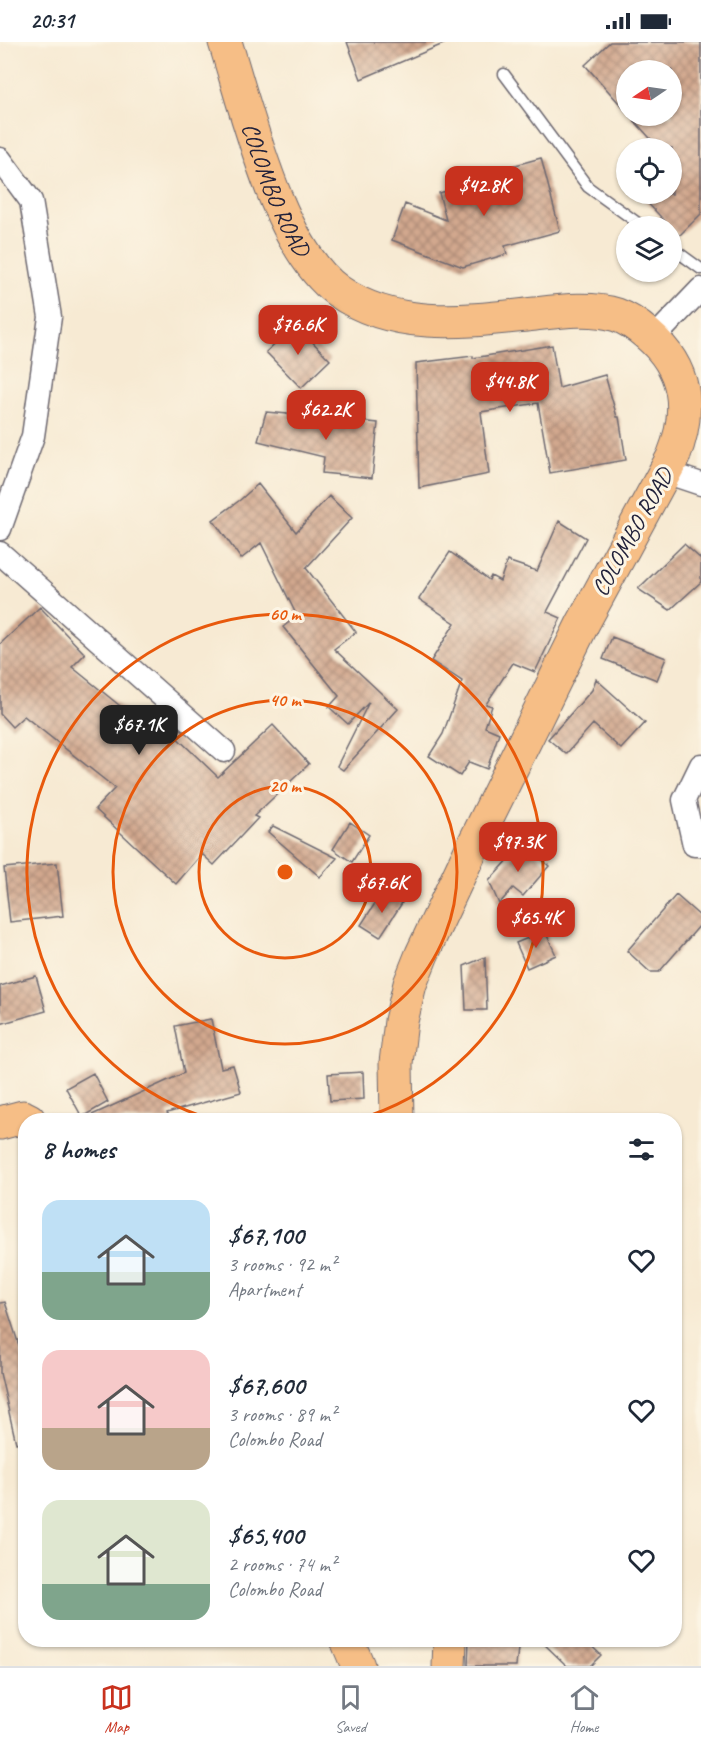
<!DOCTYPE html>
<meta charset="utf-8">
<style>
body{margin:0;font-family:Caveat,sans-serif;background:#f2f2f3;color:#1f2937;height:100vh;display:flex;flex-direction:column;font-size:22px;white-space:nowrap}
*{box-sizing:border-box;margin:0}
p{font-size:20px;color:#747a83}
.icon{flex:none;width:33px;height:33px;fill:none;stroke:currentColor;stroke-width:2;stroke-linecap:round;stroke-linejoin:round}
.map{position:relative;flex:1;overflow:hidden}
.side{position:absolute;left:18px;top:1071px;width:664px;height:534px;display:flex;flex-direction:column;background:#fff;border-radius:24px;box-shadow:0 2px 4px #0004}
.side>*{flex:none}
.needle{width:39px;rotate:257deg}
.buttons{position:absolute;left:616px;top:18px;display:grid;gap:12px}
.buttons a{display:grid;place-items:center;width:66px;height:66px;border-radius:50%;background:#fff;box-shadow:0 2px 4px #0004;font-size:30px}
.price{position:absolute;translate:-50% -51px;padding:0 14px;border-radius:12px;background:#c8321e;color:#fff;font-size:20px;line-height:39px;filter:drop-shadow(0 2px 3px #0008)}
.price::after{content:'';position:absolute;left:50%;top:36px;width:18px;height:14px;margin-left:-9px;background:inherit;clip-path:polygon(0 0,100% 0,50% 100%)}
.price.current{background:#222;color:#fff}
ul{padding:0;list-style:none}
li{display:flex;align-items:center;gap:18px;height:150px;padding:0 24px}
li span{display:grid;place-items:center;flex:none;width:168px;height:120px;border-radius:18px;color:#555}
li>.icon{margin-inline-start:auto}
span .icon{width:72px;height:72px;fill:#fffc;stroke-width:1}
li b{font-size:26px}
h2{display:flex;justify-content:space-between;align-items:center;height:72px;padding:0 24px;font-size:26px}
.status{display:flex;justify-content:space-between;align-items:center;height:42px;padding:0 30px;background:#fff;direction:ltr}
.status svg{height:16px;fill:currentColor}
.tabs{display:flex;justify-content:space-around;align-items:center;height:84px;border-top:2px solid #e0e1e3;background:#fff;font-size:16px;color:#747a83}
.tabs a{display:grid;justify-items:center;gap:3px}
.tabs .current{color:#c8321e}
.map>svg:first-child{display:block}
.building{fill:url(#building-cross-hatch)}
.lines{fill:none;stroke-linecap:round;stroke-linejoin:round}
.service-casing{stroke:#6d6870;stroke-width:13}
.minor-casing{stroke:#6d6870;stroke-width:25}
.primary-casing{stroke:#6d6870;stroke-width:35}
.trunk-casing{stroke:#6d6870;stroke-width:35}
.service{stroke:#fff;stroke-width:10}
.minor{stroke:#fff;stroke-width:22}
.primary{stroke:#f6be86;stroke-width:33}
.trunk{stroke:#f6be86;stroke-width:33}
.ring{fill:none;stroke:#e8590c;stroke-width:3}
.labels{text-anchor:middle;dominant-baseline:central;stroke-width:6;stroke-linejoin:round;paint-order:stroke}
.street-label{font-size:24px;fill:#22223b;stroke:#fcf5e5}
.centre{fill:#e8590c;stroke:#fcf5e5;stroke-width:3}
.ring-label{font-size:18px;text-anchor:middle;font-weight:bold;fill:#e8590c;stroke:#fcf5e5;stroke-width:6;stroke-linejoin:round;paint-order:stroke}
</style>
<div class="status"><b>20:31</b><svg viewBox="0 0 49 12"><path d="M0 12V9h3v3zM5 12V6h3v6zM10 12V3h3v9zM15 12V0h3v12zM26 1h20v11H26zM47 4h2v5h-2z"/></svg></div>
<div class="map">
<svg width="701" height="1624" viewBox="0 0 701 1624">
<defs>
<pattern id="building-cross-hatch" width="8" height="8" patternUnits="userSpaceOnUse" patternTransform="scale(1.5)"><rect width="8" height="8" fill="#d2a88e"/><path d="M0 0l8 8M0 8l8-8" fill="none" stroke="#aa8875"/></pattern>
</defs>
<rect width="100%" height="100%" fill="#fcf5e5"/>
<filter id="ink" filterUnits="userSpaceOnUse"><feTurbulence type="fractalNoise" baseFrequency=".0167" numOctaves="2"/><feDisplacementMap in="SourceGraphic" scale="12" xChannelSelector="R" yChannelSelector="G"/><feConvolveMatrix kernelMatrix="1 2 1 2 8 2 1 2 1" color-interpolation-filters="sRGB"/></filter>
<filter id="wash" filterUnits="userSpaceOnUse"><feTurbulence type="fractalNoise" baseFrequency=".008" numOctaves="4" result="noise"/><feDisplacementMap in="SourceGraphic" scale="24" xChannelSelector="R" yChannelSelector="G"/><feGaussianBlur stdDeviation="1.35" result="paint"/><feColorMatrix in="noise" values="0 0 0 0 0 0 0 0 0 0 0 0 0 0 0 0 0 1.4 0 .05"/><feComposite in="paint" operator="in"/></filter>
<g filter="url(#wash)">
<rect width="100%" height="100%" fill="#f7ead3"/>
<g id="blocks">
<path class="building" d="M347 0H448L361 37Z
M610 0H701V172L679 194 639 152H672V106H659L630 74H672V28H627V70L585 23Z
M541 116 560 189 505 204 507 212 463 225 392 198 405 162 446 178 439 151 495 135 494 129Z
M295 282 330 318 301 346 266 310Z
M552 303 559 346 605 333 617 375H619L626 418 550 431 538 361 481 370 489 432 419 446 416 321 473 314V316Z
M266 370 299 373 337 382 331 376 378 381 372 436 322 431 324 415 258 399Z
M258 442 296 490 329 454 352 476 306 526 356 590 334 607 398 667 343 728 337 724 369 660 348 682 329 665 339 654 283 585 297 574 261 501 241 517 213 478 240 458Z
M559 479 586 496 547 570 561 576 535 630 513 621 486 662 492 664 485 685 499 691 487 727 469 720 460 734 429 714 443 692 462 639 431 619 455 581 419 557 450 510 489 538 491 534 500 539 507 519 537 529Z
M684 502 701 517V540L670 568 638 547Z
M40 565 85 612 72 625 161 697 170 689 218 735 273 683 309 722 254 774 258 776 214 823 202 812 176 842 95 767 115 746 24 674 12 685 0 672V602Z
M612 595 666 616 657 638 603 617Z
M596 637 645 681 621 707 593 682 566 712 548 697 592 648Z
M350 780 369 793 352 820 333 807Z
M273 784 337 816 320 835 268 790Z
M524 801 549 824 523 854 513 846 499 862 489 839Z
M57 821 63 874 10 880 4 826Z
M383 849 402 861 380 895 361 883Z
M676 853 701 875V882L659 930H650L627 909Z
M545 889 556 913 527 926 516 901Z
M485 915 487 968H466L464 924Z
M36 934 46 969 0 982V944Z
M211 977 221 1026 233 1023 241 1050 167 1071 171 1078H81L184 1031 175 984Z
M363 1030 364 1057 330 1059 328 1032Z
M93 1031 108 1060 82 1075 66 1046Z
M5 1260 26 1325V1400L16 1401 0 1331V1261Z
M469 1598H519L516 1624H468Z
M540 1598H585L601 1613 590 1624H567Z"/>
</g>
</g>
<g filter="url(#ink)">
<use href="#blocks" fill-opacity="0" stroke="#6d6870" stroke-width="1.5"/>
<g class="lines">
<defs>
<path id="service" d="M504 32 588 145 642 184
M672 206 701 227"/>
<path id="minor" d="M0 117 31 159 50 275 33 394 0 487
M653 297 701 247
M665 430 701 442
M0 511 224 709
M701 723 684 758 694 803H701"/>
<path id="primary" d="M0 1081 23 1075 29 1078
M347 1598 358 1624"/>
<g id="trunk">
<path id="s1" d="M225 0C247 69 278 206 338 249 396 290 469 279 535 272 561 269 592 265 617 273 628 277 638 284 647 292 687 326 692 368 673 415L583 581 471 808 422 912 410 942 401 979 396 1021 397 1078"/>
<path d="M449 1624 450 1598"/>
</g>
</defs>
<use href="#service" class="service-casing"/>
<use href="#minor" class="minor-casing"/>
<use href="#primary" class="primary-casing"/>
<use href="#trunk" class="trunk-casing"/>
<use href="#service" class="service"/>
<use href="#minor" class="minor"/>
<use href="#primary" class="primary"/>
<use href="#trunk" class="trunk"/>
</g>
</g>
<g class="ring">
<circle cx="285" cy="830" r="86"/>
<circle cx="285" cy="830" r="172"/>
<path d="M214 1078A258 258 0 1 1 356 1078"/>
</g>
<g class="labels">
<g class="street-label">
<text stroke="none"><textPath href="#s1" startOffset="156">COLOMBO ROAD</textPath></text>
<text transform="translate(632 490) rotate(-61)">COLOMBO ROAD</text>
</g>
</g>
<circle cx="285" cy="830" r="9" class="centre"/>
<g class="ring-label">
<text x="285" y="578">60 m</text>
<text x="285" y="664">40 m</text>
<text x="285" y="750">20 m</text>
</g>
</svg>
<div class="buttons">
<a><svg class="needle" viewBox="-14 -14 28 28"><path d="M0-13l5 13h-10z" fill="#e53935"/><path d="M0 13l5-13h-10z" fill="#747a83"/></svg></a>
<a><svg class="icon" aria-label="locate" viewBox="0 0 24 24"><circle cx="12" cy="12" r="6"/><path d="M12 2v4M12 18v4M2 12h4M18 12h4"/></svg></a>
<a><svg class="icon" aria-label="layers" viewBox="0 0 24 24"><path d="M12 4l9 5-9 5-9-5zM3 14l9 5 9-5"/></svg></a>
</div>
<b class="price" style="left:484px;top:175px">$42.8K</b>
<b class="price" style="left:298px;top:314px">$76.6K</b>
<b class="price" style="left:510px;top:371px">$44.8K</b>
<b class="price" style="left:326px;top:399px">$62.2K</b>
<b class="price current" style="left:139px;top:714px">$67.1K</b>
<b class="price" style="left:518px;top:831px">$97.3K</b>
<b class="price" style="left:382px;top:872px">$67.6K</b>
<b class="price" style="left:536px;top:907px">$65.4K</b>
<section class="side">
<h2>8 homes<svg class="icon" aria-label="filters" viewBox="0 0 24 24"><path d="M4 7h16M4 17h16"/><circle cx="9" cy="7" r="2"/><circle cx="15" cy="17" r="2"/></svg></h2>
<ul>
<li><span style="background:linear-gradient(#bfe0f5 60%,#7fa58c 0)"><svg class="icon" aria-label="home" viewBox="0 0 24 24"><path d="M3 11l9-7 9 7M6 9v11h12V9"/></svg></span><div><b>$67,100</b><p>3 rooms · 92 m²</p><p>Apartment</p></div><svg class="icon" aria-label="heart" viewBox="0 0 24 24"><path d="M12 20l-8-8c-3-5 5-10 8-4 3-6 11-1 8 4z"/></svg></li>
<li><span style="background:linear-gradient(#f6c9c9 65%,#b9a48a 0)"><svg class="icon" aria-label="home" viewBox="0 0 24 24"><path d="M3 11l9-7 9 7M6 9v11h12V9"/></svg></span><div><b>$67,600</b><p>3 rooms · 89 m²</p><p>Colombo Road</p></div><svg class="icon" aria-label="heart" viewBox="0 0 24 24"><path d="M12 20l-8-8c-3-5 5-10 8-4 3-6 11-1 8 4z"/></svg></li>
<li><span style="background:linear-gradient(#dfe7d0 70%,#7fa58c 0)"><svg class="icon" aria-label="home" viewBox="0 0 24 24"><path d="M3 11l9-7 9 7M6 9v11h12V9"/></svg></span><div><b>$65,400</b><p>2 rooms · 74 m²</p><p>Colombo Road</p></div><svg class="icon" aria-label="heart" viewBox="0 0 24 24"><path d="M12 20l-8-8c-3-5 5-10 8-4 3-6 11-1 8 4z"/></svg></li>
</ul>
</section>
</div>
<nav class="tabs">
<a class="current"><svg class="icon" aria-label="map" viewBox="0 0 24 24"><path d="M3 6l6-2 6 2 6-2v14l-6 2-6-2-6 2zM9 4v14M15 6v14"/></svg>Map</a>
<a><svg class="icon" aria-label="saved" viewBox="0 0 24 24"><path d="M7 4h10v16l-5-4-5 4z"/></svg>Saved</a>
<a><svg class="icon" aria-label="home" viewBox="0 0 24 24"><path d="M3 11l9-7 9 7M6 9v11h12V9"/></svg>Home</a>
</nav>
